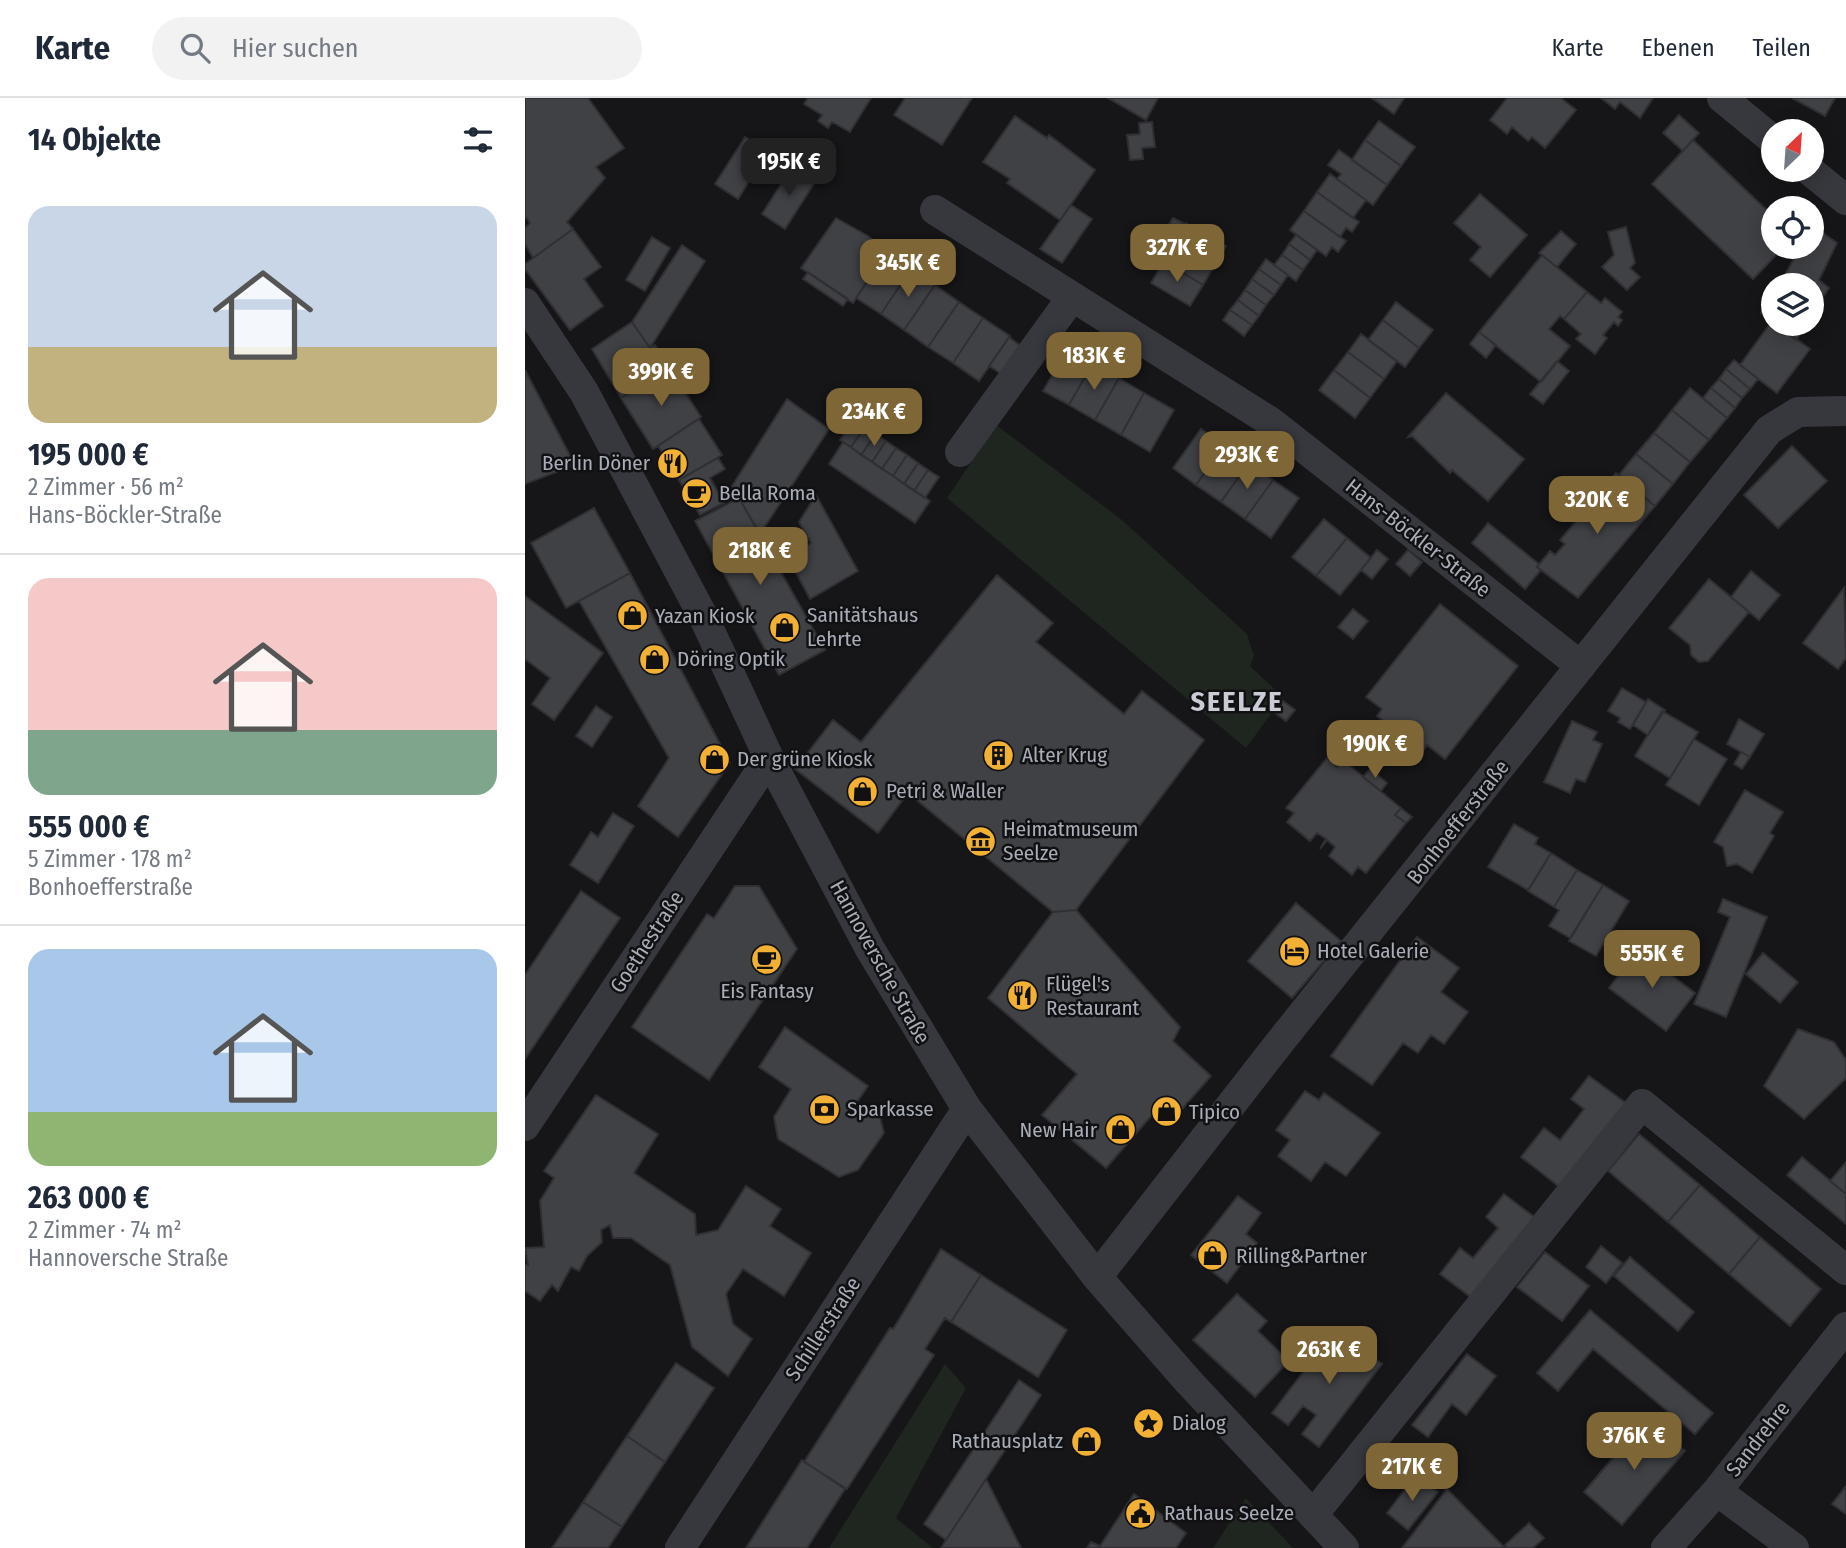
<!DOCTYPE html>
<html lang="de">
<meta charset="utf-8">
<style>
body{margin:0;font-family:"Fira Sans Condensed",sans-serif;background:#f2f2f3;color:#1f2937;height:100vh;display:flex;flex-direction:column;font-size:26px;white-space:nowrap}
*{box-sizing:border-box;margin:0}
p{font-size:23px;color:#747a83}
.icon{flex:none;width:38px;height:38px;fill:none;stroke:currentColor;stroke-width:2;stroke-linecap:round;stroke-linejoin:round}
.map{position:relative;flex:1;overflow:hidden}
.details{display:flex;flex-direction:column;background:#fff;width:525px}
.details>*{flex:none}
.needle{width:46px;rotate:25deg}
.buttons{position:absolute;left:1236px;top:21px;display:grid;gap:14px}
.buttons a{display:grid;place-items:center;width:63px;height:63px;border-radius:50%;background:#fff;box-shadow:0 4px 18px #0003;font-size:35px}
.price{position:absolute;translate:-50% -60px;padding:0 16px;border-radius:14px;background:#7e6636;color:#fff;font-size:23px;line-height:46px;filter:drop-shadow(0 2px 4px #0008)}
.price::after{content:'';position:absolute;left:50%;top:42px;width:21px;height:16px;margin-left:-10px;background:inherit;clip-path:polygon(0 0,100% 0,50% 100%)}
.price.current{background:#222;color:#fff}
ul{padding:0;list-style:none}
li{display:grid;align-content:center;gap:14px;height:371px;padding:0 28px}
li+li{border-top:2px solid #e0e1e3}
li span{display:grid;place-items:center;height:217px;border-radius:21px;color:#555}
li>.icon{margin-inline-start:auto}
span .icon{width:126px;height:126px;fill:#fffc;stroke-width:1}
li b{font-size:30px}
h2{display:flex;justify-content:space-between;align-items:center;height:84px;padding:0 28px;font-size:30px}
header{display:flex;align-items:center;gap:42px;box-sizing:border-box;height:98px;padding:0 35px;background:#fff;border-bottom:2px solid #e0e1e3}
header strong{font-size:33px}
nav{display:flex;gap:38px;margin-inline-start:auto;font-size:24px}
.search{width:490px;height:63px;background:#f2f2f3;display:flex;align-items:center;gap:18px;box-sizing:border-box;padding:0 24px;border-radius:38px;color:#747a83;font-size:26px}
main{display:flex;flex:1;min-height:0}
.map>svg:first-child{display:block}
.green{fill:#1e261f}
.building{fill:#404145;stroke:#303034;stroke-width:2}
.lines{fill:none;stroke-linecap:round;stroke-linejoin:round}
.minor{stroke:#37383d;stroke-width:30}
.labels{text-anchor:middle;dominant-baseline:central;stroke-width:5;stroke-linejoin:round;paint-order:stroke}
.poi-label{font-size:21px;fill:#a8adb8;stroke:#111113;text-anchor:start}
.street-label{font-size:21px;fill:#a8adb8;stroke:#111113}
.district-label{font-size:28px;font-weight:bold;letter-spacing:2px;fill:#c9ccd4;stroke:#111113}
</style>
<header>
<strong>Karte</strong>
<div class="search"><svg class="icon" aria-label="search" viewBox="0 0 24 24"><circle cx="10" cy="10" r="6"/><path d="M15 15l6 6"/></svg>Hier suchen</div>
<nav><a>Karte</a><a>Ebenen</a><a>Teilen</a></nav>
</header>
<main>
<section class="details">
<h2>14 Objekte<svg class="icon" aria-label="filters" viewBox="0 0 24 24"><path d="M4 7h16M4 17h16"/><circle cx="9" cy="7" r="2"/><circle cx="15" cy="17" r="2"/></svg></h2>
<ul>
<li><span style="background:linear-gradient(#c9d6e8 65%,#c2b280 0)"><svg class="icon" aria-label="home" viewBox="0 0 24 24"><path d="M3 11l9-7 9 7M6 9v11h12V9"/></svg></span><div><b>195 000 €</b><p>2 Zimmer · 56 m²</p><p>Hans-Böckler-Straße</p></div></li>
<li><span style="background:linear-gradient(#f6c9c9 70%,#7fa58c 0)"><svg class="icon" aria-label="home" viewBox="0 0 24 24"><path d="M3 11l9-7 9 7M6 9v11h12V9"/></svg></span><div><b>555 000 €</b><p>5 Zimmer · 178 m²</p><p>Bonhoefferstraße</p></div></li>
<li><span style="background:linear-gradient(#a9c7e8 75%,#8fb573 0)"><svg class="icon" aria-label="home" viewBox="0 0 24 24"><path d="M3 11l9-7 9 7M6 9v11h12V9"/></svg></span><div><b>263 000 €</b><p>2 Zimmer · 74 m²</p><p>Hannoversche Straße</p></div></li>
</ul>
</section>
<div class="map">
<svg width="1321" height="1450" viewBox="0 0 1321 1450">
<rect width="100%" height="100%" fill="#161618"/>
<path class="green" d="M471 327 597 422 722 536 729 558 725 568 758 599 721 650 422 400Z
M420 1266 441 1290 371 1420 408 1450H304Z
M721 1400 768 1450H688Z"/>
<path class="building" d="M0 0H63L99 50 71 69 80 80 42 124 48 131 8 160 0 146V130L5 125 0 118Z
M283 0H346L325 34 307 24 303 30 293 23 297 17 279 6Z
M380 0H447L417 47 369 17Z
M583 0H633L621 22Z
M847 0H879L869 16Z
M982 0H1036L1051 12 1020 50 1007 39 1003 43 987 29 982 36 965 22Z
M1076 0H1128L1115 20 1095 4 1090 11Z
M1267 0H1310L1300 18Z
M1154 17 1174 35 1158 53 1138 35Z
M490 18 522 40 524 37 570 72 535 122 482 85 485 81 458 64Z
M854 23 890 49 876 68 840 42Z
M627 24 630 49 617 50 618 61 605 62 602 37 615 36 614 25Z
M220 39 243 53 213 101 190 86Z
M840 42 876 68 862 87 827 62Z
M1168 42 1248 118V149H1259L1228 181 1127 86Z
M814 52 862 87 848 107 812 81 816 76 803 67Z
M267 69 290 84 260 131 237 116Z
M805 76 841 102 828 120 792 94Z
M792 94 834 124 827 134 821 130 815 139 779 113Z
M955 96 1002 137 965 179 945 162 956 149 929 125Z
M546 107 567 121 537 165 515 151Z
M779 113 821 143 813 154 807 149 801 158 765 132Z
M311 120 343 138 362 154 328 205 276 170Z
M648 120 660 126 652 140 640 133Z
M661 125 701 148 690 167 650 143Z
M1286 126 1312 145 1294 182 1304 190 1294 205 1286 199V187H1270L1259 179 1275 149H1286Z
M1101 129 1110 165 1105 170 1115 179 1102 192 1077 169 1089 157 1083 134Z
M48 131 76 169 59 181 78 208 45 232 0 171V166Z
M1036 133 1051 146 1032 169 1014 155Z
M771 137 792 152 785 162 764 146Z
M127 139 145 150 120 193 101 182Z
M650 143 690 167 678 187 639 163Z
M764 146 785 162 778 172 757 157Z
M157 147 180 163 125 250 107 224Z
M362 154 386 171 356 216 331 200Z
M757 157 778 172 771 183 749 167Z
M1017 157 1062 194 1039 221 1035 218 1024 231 1045 248 1016 284 954 234Z
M741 161 763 177 756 187 734 171Z
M639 163 678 187 665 208 626 185Z
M386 171 410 187 379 232 356 216Z
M734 171 756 187 749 197 727 181Z
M283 174 323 201 318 208 278 181Z
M727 181 749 197 741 207 720 192Z
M410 187 434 204 403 249 379 232Z
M720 192 741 207 734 218 713 202Z
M1062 194 1076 205 1080 200 1097 214 1093 219 1097 222 1093 228 1089 224 1078 237 1082 240 1070 256 1051 241 1056 236 1039 221Z
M1248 197V224L1236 215Z
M713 202 734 218 727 227 705 212Z
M434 204 458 220 428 265 403 249Z
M871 204 908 232 894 250 858 222Z
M705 212 727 227 719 238 698 222Z
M458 220 485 238 454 283 428 265Z
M858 222 894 250 880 269 843 242Z
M1247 223 1285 251 1252 295 1215 267Z
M107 224 125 250 130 247 145 271 96 300 67 251Z
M1250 226H1281L1271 242Z
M954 234 971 247 961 260 945 246Z
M836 236 872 263 859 281 823 254Z
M484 239 497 249 478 277 464 268Z
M542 251 568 265 544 307 518 293Z
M823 254 859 281 845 300 809 272Z
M1209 262 1233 281 1225 291 1201 271Z
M1032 263 1044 273 1018 306 1005 296Z
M568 265 594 280 570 322 544 307Z
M145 271 176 319 128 351 96 300Z
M1201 271 1225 291 1217 300 1194 281Z
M0 272 50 367 0 386Z
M809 272 845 300 830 320 794 292Z
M594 280 619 295 596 337 570 322Z
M1194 281 1217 300 1210 310 1186 290Z
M1165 290 1202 320 1184 342 1147 312Z
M1186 290 1210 310 1202 320 1178 300Z
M619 295 649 312 625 354 596 337Z
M921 295 999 361 963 403 927 372 925 375 887 338 883 339Z
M262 301 304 331 235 436 207 388Z
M1147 312 1184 342 1165 364 1129 335Z
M174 321 197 357 154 382 133 348Z
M329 321 340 329 326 349 315 342Z
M340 329 351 336 336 357 326 349Z
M676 331 699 347 671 387 648 370Z
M1129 335 1165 364 1148 386 1111 356Z
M351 336 361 343 347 364 336 357Z
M361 343 371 350 357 371 347 364Z
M318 344 405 403 390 425 304 366Z
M699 347 724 364 696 404 671 387Z
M1267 348 1302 383 1253 430 1219 397Z
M371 350 382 357 368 378 357 371Z
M1111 356 1148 386 1130 408 1093 378Z
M382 357 393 365 379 386 368 378Z
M193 360 200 371 185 380 199 405 175 417 154 382Z
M724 364 748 382 720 421 696 404Z
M393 365 403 372 389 393 379 386Z
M403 372 414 379 400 400 389 393Z
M1091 375 1130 408 1053 500 1012 469 1025 453 1030 457 1040 446 1035 442 1068 403 1072 407 1081 397 1076 393Z
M748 382 774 400 746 440 720 421Z
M291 397 333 473 285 501 263 459 286 445 274 424Z
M214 400 300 552 254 577 170 423Z
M69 410 105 475 41 510 6 445Z
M799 421 822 440 791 478 767 459Z
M963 425 1014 466 1012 469 1016 472 1000 491 947 445Z
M822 440 846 460 815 497 791 478Z
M852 452 863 461 847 481 836 472Z
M883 452 897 464 885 478 871 466Z
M1226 473 1255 497 1234 522 1206 499Z
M105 475 205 665 153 739 113 708 144 660 54 503Z
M472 477 528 525 511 544 599 616 617 593 679 642 551 812 528 814 383 695 353 735 270 671 308 622 336 644Z
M1184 481 1224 514 1183 563 1174 564 1166 557 1165 547 1144 530Z
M1319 490 1321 560 1313 571 1278 545Z
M0 498 78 555 29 622 7 606 25 580 0 561Z
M915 506 993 568 920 661 902 647 897 654 885 644 880 650 859 633 864 627 852 618 857 611 841 599Z
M828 511 843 523 828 541 813 529Z
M1097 590 1121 604 1105 631 1093 624 1095 620 1083 613Z
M1123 601 1140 612 1123 637 1108 627Z
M758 603 770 612 761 623 749 614Z
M71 608 87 619 67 649 51 638Z
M1137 613 1173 634 1145 680 1110 658Z
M1214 621 1239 636 1225 659 1202 646Z
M1047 623 1072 634 1068 642 1077 646 1060 684 1051 681 1045 695 1019 684Z
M1169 641 1202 661 1174 707 1141 687Z
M807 653 818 662 812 669 802 660Z
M1216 654 1225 659 1217 671 1209 666Z
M802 660 812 669 818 662 876 710 870 717 881 725 841 775 833 769 827 777 804 758 810 749 802 742 795 751 801 741 792 735 785 743 762 724 769 715 761 710Z
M845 671 862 685 856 693 838 679Z
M1220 692 1258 714 1245 735 1249 738 1227 775 1212 766 1202 768 1198 749 1189 744Z
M876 710 887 719 881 725 870 717Z
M88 715 109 728 73 785 45 767 66 734 73 739Z
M989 726 1013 740 1010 746 1026 755 1003 792 963 769Z
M1026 755 1052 772 1029 809 1003 793Z
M1052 772 1078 787 1045 840 1024 828 1034 812 1029 809Z
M1078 787 1104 803 1071 858 1044 843Z
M210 788H234L272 851 184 982 107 929 182 816 189 820Z
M56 793 95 820 0 961V877Z
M1198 801 1242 819 1201 919 1169 906 1205 819 1193 814Z
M771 805 816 843 767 900 723 863Z
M551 812 655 929 648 943 686 978 643 1027 627 1017 581 1070 517 1017 552 976 463 900 528 814Z
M892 839 934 870 916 894 943 914 919 946 906 937 893 955 878 945 847 987 806 958Z
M1113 852 1170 895 1141 933 1084 890Z
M1238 855 1273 884 1255 905 1221 876Z
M260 929 343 988 332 1004 355 1019 359 1035 333 1072 314 1079 253 1041 249 1019 266 991 234 969Z
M1273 931 1309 944 1321 962V980L1279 1021 1239 988Z
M1064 978 1101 1005 1036 1090 996 1059 1019 1030 1035 1042 1059 1011 1046 1001Z
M780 993 794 1002 799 995 855 1035 821 1078 800 1064 786 1083 753 1058 765 1042 751 1032Z
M71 997 133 1036 109 1075 170 1116 171 1137 193 1132 221 1088 256 1111 245 1128 286 1155 259 1198 218 1171 201 1196 208 1226 227 1241 203 1278 167 1249 145 1167 106 1140H88L85 1127 76 1132 77 1144 62 1158 54 1173 46 1169 33 1193 27 1187 15 1203 0 1193V1167H3L0 1150 19 1149 15 1103 29 1080 19 1073Z
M1114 1036 1175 1087 1143 1124 1083 1073Z
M1277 1059 1321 1096V1126L1262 1077Z
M1321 1064V1096L1305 1083Z
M1175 1087 1235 1139 1204 1176 1143 1124Z
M979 1096 1012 1121 951 1203 915 1176 935 1150 948 1160 973 1130 961 1119Z
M713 1098 736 1115 721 1136 732 1145 702 1185 666 1157Z
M1235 1139 1296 1191 1265 1228 1204 1176Z
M1076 1148 1097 1165 1081 1185 1061 1169Z
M416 1151 456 1177 426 1224 420 1220 400 1251 409 1257 322 1391 279 1364 365 1230 368 1231 378 1215Z
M1020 1154 1064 1188 1037 1223 992 1189Z
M1105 1159 1169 1214 1153 1233 1089 1178Z
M456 1177 542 1232 513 1279 426 1224Z
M712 1196 742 1223 733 1233 764 1263 730 1299 668 1242Z
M1065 1212 1188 1315 1170 1336 1068 1251 1033 1293 1012 1275Z
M810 1232 857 1266 794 1349 777 1336 791 1317 778 1308 763 1327 747 1315Z
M942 1256 971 1278 941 1317 927 1306 903 1339 887 1327Z
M151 1265 189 1290 140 1364 102 1338Z
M494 1282 516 1297 421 1442 399 1426Z
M1121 1321 1160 1353 1097 1427 1059 1394Z
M102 1338 140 1364 97 1429 58 1404Z
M277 1362 320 1391 282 1450H221Z
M890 1378 913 1394 883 1432 862 1415Z
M461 1381 496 1450H416L421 1442Z
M1321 1388V1416L1307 1406Z
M922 1391 980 1450H877Z
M609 1396 661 1435 651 1450H562L566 1444 575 1448Z
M58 1404 97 1429 83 1450H27Z
M1004 1425 1019 1440 1008 1450H982L980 1447Z"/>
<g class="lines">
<path class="minor" d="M1197 0 1248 42
M1284 72 1321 102
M410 112 746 324 1056 568
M0 205 59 294 180 522 244 660 345 851 442 1011 572 1179 663 1283 819 1450
M435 354 547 199
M0 1028 244 660
M572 1179 755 944 1244 332 1273 314 1318 313
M1192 1393 1269 1450
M788 1417 1117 1006 1321 1172
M155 1450 442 1011
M1141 1450 1192 1393 1321 1229"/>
</g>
<defs>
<symbol id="restaurant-disc" viewBox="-11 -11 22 22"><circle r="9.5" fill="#f2b134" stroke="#111113"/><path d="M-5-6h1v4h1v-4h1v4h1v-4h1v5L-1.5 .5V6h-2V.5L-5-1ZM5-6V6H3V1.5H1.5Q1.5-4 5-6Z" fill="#111"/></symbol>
<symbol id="cafe-disc" viewBox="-11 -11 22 22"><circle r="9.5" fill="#f2b134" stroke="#111113"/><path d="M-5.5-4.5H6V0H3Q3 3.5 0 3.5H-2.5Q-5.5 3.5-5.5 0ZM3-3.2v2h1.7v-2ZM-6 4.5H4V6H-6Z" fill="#111"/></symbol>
<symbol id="shop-disc" viewBox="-11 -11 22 22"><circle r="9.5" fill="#f2b134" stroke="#111113"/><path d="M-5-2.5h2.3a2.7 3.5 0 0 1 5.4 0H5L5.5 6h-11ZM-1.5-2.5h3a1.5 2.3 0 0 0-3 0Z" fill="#111"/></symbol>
<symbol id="building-disc" viewBox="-11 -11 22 22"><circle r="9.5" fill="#f2b134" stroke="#111113"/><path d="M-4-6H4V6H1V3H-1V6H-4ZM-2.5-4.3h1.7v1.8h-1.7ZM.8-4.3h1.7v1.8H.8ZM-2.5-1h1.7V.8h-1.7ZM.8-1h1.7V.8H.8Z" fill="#111"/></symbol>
<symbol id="museum-disc" viewBox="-11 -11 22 22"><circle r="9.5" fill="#f2b134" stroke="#111113"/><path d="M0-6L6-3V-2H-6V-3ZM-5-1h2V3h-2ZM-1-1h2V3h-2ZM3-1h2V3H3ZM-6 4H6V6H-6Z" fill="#111"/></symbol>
<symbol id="hotel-disc" viewBox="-11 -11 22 22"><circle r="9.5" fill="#f2b134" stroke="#111113"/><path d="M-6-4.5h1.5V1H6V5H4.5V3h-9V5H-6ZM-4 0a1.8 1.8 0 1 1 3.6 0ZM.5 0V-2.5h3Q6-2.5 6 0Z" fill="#111"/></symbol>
<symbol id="bank-disc" viewBox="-11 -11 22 22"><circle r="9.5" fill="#f2b134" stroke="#111113"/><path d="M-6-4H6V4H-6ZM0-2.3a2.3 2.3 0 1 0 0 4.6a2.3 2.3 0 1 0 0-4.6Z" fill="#111"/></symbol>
<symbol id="sight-disc" viewBox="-11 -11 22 22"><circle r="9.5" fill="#f2b134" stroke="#111113"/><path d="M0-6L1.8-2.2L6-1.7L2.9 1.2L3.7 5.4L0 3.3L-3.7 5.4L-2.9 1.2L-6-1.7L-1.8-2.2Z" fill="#111"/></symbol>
<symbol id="civic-disc" viewBox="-11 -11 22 22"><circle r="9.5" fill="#f2b134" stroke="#111113"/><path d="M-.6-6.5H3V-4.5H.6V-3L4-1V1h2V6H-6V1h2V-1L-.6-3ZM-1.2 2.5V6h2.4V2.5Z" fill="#111"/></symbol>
</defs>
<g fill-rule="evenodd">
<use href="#restaurant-disc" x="130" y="348" width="35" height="35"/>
<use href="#cafe-disc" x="154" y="378" width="35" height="35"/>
<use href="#shop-disc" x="90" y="500" width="35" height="35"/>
<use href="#shop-disc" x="242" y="512" width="35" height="35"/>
<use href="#shop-disc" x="112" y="544" width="35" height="35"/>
<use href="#building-disc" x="456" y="640" width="35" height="35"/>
<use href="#shop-disc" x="172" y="644" width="35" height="35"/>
<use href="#shop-disc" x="320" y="676" width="35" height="35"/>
<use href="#museum-disc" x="438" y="726" width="35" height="35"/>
<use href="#hotel-disc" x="752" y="836" width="35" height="35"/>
<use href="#cafe-disc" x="224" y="844" width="35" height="35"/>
<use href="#restaurant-disc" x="480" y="880" width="35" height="35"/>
<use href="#bank-disc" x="282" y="994" width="35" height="35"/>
<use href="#shop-disc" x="624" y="996" width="35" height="35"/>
<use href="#shop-disc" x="578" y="1014" width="35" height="35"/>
<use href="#shop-disc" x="670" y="1140" width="35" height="35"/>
<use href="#sight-disc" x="606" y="1308" width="35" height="35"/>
<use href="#shop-disc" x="544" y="1326" width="35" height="35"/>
<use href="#civic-disc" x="598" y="1398" width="35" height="35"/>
</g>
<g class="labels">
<g class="poi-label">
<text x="125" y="365" text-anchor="end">Berlin Döner</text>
<text x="194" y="395">Bella Roma</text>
<text x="282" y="517">Sanitätshaus<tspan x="282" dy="24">Lehrte</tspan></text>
<text x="130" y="518">Yazan Kiosk</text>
<text x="152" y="561">Döring Optik</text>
<text x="497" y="657">Alter Krug</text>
<text x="212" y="661">Der grüne Kiosk</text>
<text x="361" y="693">Petri &amp; Waller</text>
<text x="478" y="731">Heimatmuseum<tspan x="478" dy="24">Seelze</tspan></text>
<text x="792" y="853">Hotel Galerie</text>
<text x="521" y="886">Flügel's<tspan x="521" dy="24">Restaurant</tspan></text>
<text x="242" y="893" text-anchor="middle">Eis Fantasy</text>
<text x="322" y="1011">Sparkasse</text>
<text x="664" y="1014">Tipico</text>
<text x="572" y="1032" text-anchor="end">New Hair</text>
<text x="711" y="1158">Rilling&amp;Partner</text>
<text x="647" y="1325">Dialog</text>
<text x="538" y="1343" text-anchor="end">Rathausplatz</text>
<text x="639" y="1415">Rathaus Seelze</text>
</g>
<g class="street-label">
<text transform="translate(893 440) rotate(38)">Hans-Böckler-Straße</text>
<text transform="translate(933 724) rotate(-52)">Bonhoefferstraße</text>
<text transform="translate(122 844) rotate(-57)">Goethestraße</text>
<text transform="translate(355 864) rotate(61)">Hannoversche Straße</text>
<text transform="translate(298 1231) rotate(-57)">Schillerstraße</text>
<text transform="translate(1233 1341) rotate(-52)">Sandrehre</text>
</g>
<g class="district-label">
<text x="712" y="603">SEELZE</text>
</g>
</g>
</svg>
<div class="buttons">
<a><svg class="needle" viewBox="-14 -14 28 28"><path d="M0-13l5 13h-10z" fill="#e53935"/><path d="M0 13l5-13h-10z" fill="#747a83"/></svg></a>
<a><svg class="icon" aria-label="locate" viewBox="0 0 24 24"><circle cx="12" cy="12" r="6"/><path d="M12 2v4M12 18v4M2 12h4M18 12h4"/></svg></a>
<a><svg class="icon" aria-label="layers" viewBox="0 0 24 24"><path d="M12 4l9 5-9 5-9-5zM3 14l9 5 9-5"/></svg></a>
</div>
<b class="price current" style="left:264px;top:100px">195K €</b>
<b class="price" style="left:652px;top:186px">327K €</b>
<b class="price" style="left:383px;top:201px">345K €</b>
<b class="price" style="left:569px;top:294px">183K €</b>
<b class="price" style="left:136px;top:310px">399K €</b>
<b class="price" style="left:349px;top:350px">234K €</b>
<b class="price" style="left:722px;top:393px">293K €</b>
<b class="price" style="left:1072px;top:438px">320K €</b>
<b class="price" style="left:235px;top:489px">218K €</b>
<b class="price" style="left:850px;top:682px">190K €</b>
<b class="price" style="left:1127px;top:892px">555K €</b>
<b class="price" style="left:804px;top:1288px">263K €</b>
<b class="price" style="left:1109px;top:1374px">376K €</b>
<b class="price" style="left:887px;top:1405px">217K €</b>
</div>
</main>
